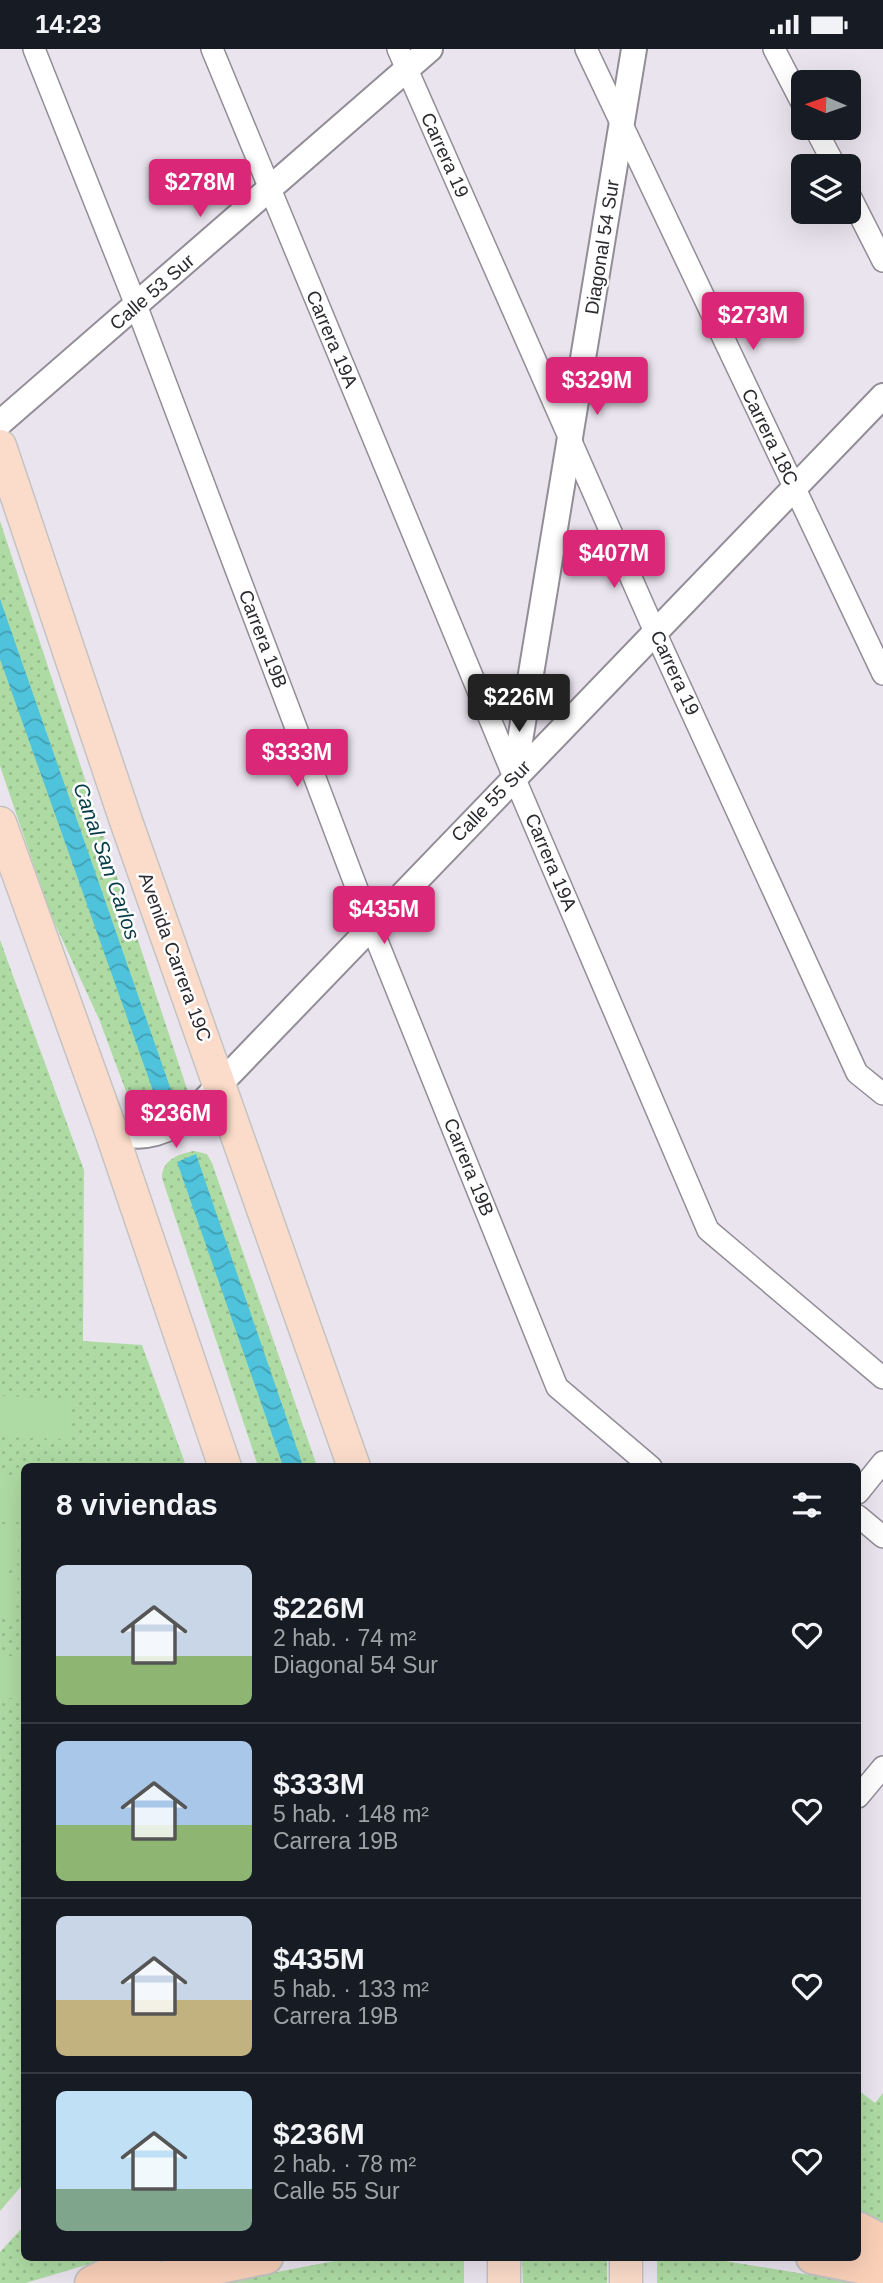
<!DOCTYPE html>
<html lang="es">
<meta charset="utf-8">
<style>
body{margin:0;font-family:Arial,sans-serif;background:#242831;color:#f1f3f6;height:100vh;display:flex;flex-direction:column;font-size:26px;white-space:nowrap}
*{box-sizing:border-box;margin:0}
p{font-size:23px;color:#9ea1a6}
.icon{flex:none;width:38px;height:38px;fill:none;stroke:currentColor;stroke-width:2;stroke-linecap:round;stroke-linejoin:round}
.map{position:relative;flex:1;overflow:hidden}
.details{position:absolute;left:21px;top:1414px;width:840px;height:798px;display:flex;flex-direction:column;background:#171b24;border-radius:10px;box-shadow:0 7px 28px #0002}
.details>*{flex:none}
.needle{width:46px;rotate:272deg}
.tools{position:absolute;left:791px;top:21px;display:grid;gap:14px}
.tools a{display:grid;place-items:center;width:70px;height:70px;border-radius:10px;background:#171b24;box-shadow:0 7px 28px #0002;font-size:35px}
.price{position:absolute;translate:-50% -60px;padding:0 16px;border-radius:7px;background:#db2777;color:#fff;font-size:23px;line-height:46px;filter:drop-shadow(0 2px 4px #0008)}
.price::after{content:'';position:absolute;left:50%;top:42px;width:21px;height:16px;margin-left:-10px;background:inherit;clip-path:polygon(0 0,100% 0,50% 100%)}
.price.current{background:#222;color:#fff}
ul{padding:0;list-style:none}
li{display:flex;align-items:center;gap:21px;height:175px;padding:0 35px}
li+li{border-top:2px solid #363941}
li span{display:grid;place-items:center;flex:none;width:196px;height:140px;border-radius:10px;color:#555}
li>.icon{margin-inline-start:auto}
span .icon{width:84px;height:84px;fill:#fffc;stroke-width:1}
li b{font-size:30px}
h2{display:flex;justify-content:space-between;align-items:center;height:84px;padding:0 35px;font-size:30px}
.status{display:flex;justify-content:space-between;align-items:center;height:49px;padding:0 35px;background:#171b24;direction:ltr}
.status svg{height:19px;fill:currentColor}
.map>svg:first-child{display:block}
.green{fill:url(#green-dots)}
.pitch{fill:#aedba3}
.water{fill:url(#water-waves)}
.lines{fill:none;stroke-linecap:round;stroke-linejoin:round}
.minor-casing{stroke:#928d96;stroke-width:24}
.tertiary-casing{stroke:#928d96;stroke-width:28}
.primary-casing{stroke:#c4c3c4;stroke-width:35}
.trunk-casing{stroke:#c4c3c4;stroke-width:37}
.minor{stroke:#fff;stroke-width:21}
.tertiary{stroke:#fff;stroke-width:24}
.primary{stroke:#fbdcca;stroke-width:32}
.trunk{stroke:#fad0b8;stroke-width:33}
.labels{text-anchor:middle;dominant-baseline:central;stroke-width:5;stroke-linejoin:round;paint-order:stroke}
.street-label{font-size:19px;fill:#2c2a2e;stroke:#fff}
.water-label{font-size:21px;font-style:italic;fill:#063d48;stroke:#fff}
</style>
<div class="status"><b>14:23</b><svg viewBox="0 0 49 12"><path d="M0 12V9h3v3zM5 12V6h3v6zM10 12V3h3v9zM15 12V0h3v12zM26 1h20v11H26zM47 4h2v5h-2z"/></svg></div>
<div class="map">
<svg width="883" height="2234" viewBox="0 0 883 2234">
<defs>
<pattern id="green-dots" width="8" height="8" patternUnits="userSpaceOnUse" patternTransform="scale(1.75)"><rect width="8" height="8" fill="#aedba3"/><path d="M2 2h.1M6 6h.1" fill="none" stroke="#96bc8d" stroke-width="1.8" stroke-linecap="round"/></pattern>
<pattern id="water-waves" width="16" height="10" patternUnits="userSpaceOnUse" patternTransform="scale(1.75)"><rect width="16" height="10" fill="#4fc3dc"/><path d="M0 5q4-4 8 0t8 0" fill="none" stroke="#429fb3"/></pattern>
</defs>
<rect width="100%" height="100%" fill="#eae4ee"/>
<path class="green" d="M0 472 189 1046C179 1067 150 1078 133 1061L99 970 50 864 0 717Z
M0 891 84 1121 83 1292 142 1296 186 1417 24 1418V2134L0 2162Z
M194 1102 207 1105 212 1114 317 1417H258L162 1129C162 1111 178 1105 194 1102Z
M858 2041 875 2054 883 2044V2181L858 2167Z
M24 2177V2208L109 2209 26 2234H0V2203Z
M374 2208 464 2209V2234H221L334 2212Z
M522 2209H607V2234H523Z
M657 2209 719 2211 859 2234H657Z"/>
<path class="pitch" d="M0 1347 70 1350 68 1390 0 1388Z
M0 1429 20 1430 19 1473H0Z
M0 1477H19L17 1521H0Z
M0 1525H18L16 1569H0Z
M0 1607H24V1649H0Z"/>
<path class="water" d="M0 550 178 1061 162 1067 0 610Z
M196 1105 303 1417H283L177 1113Z"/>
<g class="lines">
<defs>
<path id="minor" d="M34 0 136 256 371 877 557 1338 651 1418
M212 0 514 728 708 1181 883 1329
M398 0 655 583 857 1024 883 1045
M586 0 883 625
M774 0 803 56
M815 79 835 117
M849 145 883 212
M858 1444 883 1413
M858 1467 883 1488
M858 1748 883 1718"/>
<path id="tertiary" d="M0 374 430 0
M514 728 634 0
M110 1079C140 1096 173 1082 196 1060L883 347"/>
<path id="primary" d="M0 397 126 772 354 1418
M0 774 110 1079 225 1418
M504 2208V2234
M626 2234V2208"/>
<path id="trunk" d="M858 2180 883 2193
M813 2208 883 2222
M92 2234 144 2208
M140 2234 266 2208"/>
</defs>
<use href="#minor" class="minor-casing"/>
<use href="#tertiary" class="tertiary-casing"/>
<use href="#primary" class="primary-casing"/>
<use href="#trunk" class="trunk-casing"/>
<use href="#minor" class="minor"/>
<use href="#tertiary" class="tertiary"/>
<use href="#primary" class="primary"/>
<use href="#trunk" class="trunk"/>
</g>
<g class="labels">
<g class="street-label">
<text transform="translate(445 106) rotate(66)">Carrera 19</text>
<text transform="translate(602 198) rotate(-81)">Diagonal 54 Sur</text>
<text transform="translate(152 243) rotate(-41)">Calle 53 Sur</text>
<text transform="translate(332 290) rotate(67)">Carrera 19A</text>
<text transform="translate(770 388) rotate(64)">Carrera 18C</text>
<text transform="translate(263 590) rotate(69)">Carrera 19B</text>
<text transform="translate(675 624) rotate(65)">Carrera 19</text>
<text transform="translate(491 752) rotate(-46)">Calle 55 Sur</text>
<text transform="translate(551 813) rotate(67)">Carrera 19A</text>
<text transform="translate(175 908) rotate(70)">Avenida Carrera 19C</text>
<text transform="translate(469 1118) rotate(68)">Carrera 19B</text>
</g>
<g class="water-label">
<text transform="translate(107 812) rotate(71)">Canal San Carlos</text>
</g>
</g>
</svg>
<div class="tools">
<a><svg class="needle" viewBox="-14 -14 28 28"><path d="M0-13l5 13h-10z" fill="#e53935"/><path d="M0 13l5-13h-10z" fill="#9ea1a6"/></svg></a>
<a><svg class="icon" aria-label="layers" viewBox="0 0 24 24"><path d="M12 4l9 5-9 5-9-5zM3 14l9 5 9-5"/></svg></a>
</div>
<b class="price" style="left:200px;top:170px">$278M</b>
<b class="price" style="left:753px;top:303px">$273M</b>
<b class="price" style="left:597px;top:368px">$329M</b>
<b class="price" style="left:614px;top:541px">$407M</b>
<b class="price current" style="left:519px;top:685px">$226M</b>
<b class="price" style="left:297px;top:740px">$333M</b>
<b class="price" style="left:384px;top:897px">$435M</b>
<b class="price" style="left:176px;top:1101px">$236M</b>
<section class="details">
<h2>8 viviendas<svg class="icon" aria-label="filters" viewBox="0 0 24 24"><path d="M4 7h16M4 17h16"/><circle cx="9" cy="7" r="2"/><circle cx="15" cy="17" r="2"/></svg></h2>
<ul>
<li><span style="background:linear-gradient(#c9d6e8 65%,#8fb573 0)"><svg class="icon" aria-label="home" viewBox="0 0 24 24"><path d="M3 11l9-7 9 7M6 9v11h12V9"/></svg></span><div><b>$226M</b><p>2 hab. · 74 m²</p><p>Diagonal 54 Sur</p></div><svg class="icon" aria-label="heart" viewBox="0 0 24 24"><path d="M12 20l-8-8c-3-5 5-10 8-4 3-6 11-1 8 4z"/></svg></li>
<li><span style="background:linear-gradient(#a9c7e8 60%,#8fb573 0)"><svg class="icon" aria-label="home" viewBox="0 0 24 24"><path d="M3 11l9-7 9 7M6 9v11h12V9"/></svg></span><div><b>$333M</b><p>5 hab. · 148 m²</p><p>Carrera 19B</p></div><svg class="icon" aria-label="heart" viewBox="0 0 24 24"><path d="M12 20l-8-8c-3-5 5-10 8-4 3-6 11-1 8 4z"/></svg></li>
<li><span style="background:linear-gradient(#c9d6e8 60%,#c2b280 0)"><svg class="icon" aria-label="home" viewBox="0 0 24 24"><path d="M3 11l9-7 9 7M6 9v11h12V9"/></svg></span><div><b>$435M</b><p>5 hab. · 133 m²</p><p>Carrera 19B</p></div><svg class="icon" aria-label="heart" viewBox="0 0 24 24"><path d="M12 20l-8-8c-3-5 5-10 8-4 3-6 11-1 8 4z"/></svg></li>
<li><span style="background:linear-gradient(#bfe0f5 70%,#7fa58c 0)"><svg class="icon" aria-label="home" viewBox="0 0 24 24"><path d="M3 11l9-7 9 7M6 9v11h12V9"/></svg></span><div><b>$236M</b><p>2 hab. · 78 m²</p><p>Calle 55 Sur</p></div><svg class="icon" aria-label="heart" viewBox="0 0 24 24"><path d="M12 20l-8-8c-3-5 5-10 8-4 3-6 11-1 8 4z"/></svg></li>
</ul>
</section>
</div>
